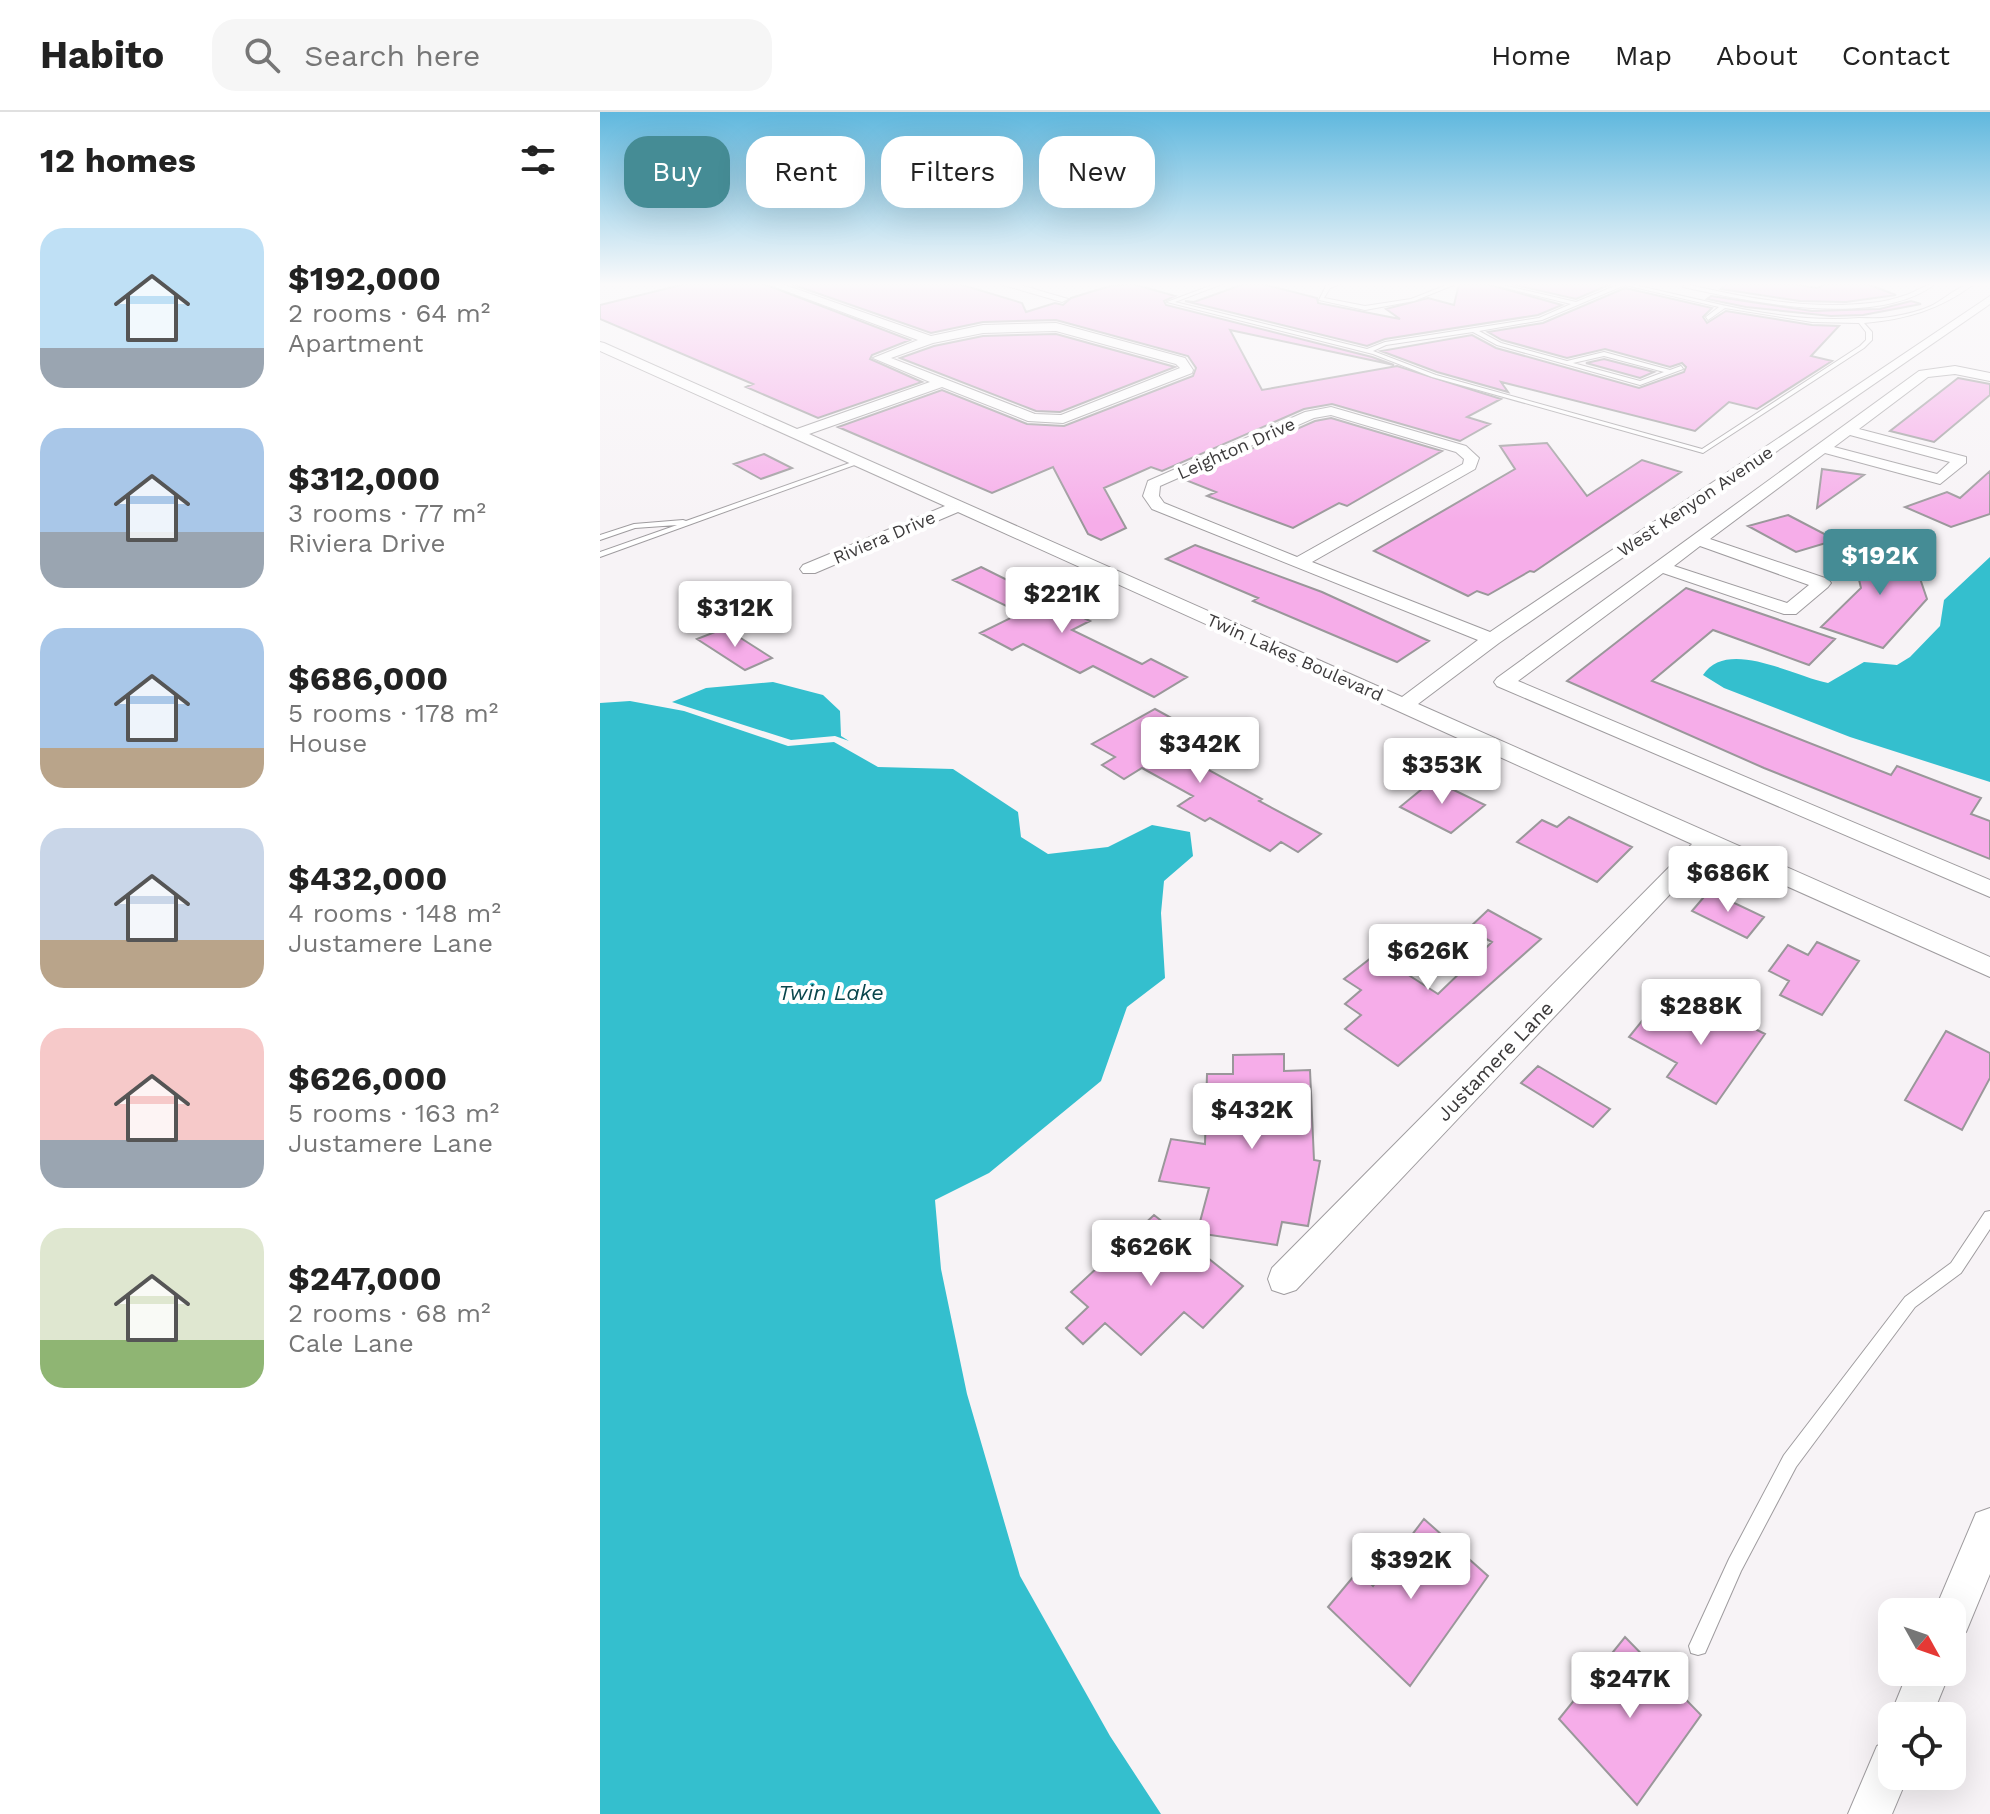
<!DOCTYPE html>
<meta charset="utf-8">
<style>
body{margin:0;font-family:"Work Sans",sans-serif;background:#f6f6f6;color:#222;height:100vh;display:flex;flex-direction:column;font-size:30px;white-space:nowrap}
*{box-sizing:border-box;margin:0}
p{font-size:26px;color:#767676}
.icon{flex:none;width:44px;height:44px;fill:none;stroke:currentColor;stroke-width:2;stroke-linecap:round;stroke-linejoin:round}
.map{position:relative;flex:1;overflow:hidden}
.drawer{display:flex;flex-direction:column;background:#fff;width:600px}
.drawer>*{flex:none}
.guide{position:absolute;left:24px;top:24px;width:760px;height:72px;display:flex;gap:16px}
.needle{width:52px;rotate:130deg}
.fabs{position:absolute;left:1278px;top:1486px;display:grid;gap:16px}
.fabs a{display:grid;place-items:center;width:88px;height:88px;border-radius:16px;background:#fff;box-shadow:0 8px 32px #0002;font-size:40px}
.price{position:absolute;translate:-50% -68px;padding:0 18px;border-radius:8px;background:#fff;color:#222;font-size:26px;line-height:52px;filter:drop-shadow(0 2px 4px #0008)}
.price::after{content:'';position:absolute;left:50%;top:48px;width:24px;height:18px;margin-left:-12px;background:inherit;clip-path:polygon(0 0,100% 0,50% 100%)}
.price.current{background:#458c95;color:#fff}
ul{padding:0;list-style:none}
li{display:flex;align-items:center;gap:24px;height:200px;padding:0 40px}
li span{display:grid;place-items:center;flex:none;width:224px;height:160px;border-radius:24px;color:#555}
li>.icon{margin-inline-start:auto}
span .icon{width:96px;height:96px;fill:#fffc;stroke-width:1}
li b{font-size:34px}
h2{display:flex;justify-content:space-between;align-items:center;height:96px;padding:0 40px;font-size:34px}
.chip{padding:0 28px;border-radius:24px;background:#fff;box-shadow:0 8px 32px #0002;font-size:28px;line-height:72px}
.chip.current{background:#458c95;color:#fff}
header{display:flex;align-items:center;gap:48px;box-sizing:border-box;height:112px;padding:0 40px;background:#fff;border-bottom:2px solid #e0e0e0}
header strong{font-size:38px}
nav{display:flex;gap:44px;margin-inline-start:auto;font-size:28px}
.search{width:560px;height:72px;background:#f6f6f6;display:flex;align-items:center;gap:20px;box-sizing:border-box;padding:0 28px;border-radius:24px;color:#767676;font-size:30px}
main{display:flex;flex:1;min-height:0}
.map>svg:first-child{display:block}
.water{fill:#34bfce}
.building{fill:#f6ade9;stroke:#9a979a;stroke-width:2}
.lines{fill:none;stroke-linecap:round;stroke-linejoin:round}
.lane-casing{stroke:#9f9c9f;stroke-width:2}
.street-casing{stroke:#9f9c9f;stroke-width:2}
.lane{fill:#fff;fill-rule:evenodd}
.street{fill:#fff;fill-rule:evenodd}
.labels{text-anchor:middle;dominant-baseline:central;stroke-width:8;stroke-linejoin:round;paint-order:stroke}
.far-street-label{font-size:18px;fill:#3d3b3c;stroke:#fff}
.street-label{font-size:20px;fill:#3d3b3c;stroke:#fff}
.water-label{font-size:22px;font-style:italic;fill:#09464c;stroke:#fff}
</style>
<header>
<strong>Habito</strong>
<div class="search"><svg class="icon" aria-label="search" viewBox="0 0 24 24"><circle cx="10" cy="10" r="6"/><path d="M15 15l6 6"/></svg>Search here</div>
<nav><a>Home</a><a>Map</a><a>About</a><a>Contact</a></nav>
</header>
<main>
<section class="drawer">
<h2>12 homes<svg class="icon" aria-label="filters" viewBox="0 0 24 24"><path d="M4 7h16M4 17h16"/><circle cx="9" cy="7" r="2"/><circle cx="15" cy="17" r="2"/></svg></h2>
<ul>
<li><span style="background:linear-gradient(#bfe0f5 75%,#9aa5b1 0)"><svg class="icon" aria-label="home" viewBox="0 0 24 24"><path d="M3 11l9-7 9 7M6 9v11h12V9"/></svg></span><div><b>$192,000</b><p>2 rooms · 64 m²</p><p>Apartment</p></div></li>
<li><span style="background:linear-gradient(#a9c7e8 65%,#9aa5b1 0)"><svg class="icon" aria-label="home" viewBox="0 0 24 24"><path d="M3 11l9-7 9 7M6 9v11h12V9"/></svg></span><div><b>$312,000</b><p>3 rooms · 77 m²</p><p>Riviera Drive</p></div></li>
<li><span style="background:linear-gradient(#a9c7e8 75%,#b9a48a 0)"><svg class="icon" aria-label="home" viewBox="0 0 24 24"><path d="M3 11l9-7 9 7M6 9v11h12V9"/></svg></span><div><b>$686,000</b><p>5 rooms · 178 m²</p><p>House</p></div></li>
<li><span style="background:linear-gradient(#c9d6e8 70%,#b9a48a 0)"><svg class="icon" aria-label="home" viewBox="0 0 24 24"><path d="M3 11l9-7 9 7M6 9v11h12V9"/></svg></span><div><b>$432,000</b><p>4 rooms · 148 m²</p><p>Justamere Lane</p></div></li>
<li><span style="background:linear-gradient(#f6c9c9 70%,#9aa5b1 0)"><svg class="icon" aria-label="home" viewBox="0 0 24 24"><path d="M3 11l9-7 9 7M6 9v11h12V9"/></svg></span><div><b>$626,000</b><p>5 rooms · 163 m²</p><p>Justamere Lane</p></div></li>
<li><span style="background:linear-gradient(#dfe7d0 70%,#8fb573 0)"><svg class="icon" aria-label="home" viewBox="0 0 24 24"><path d="M3 11l9-7 9 7M6 9v11h12V9"/></svg></span><div><b>$247,000</b><p>2 rooms · 68 m²</p><p>Cale Lane</p></div></li>
</ul>
</section>
<div class="map">
<svg width="1390" height="1702" viewBox="0 0 1390 1702">
<rect width="100%" height="100%" fill="#f7f3f6"/>
<path class="water" d="M1390 445V670L1250 625 1124 576 1103 563C1127 526 1193 564 1228 571L1264 550 1297 553 1310 545 1340 514 1344 488Z
M173 570 223 583 240 599 241 624 249 629 235 624 191 628 72 590 106 576Z
M30 589 84 599 188 634 234 630 278 655 353 657 418 700 421 725 448 742 508 735 552 713 590 720 593 744 564 769 561 801 565 866 527 895 501 969 389 1061 335 1088 341 1157 367 1282 420 1464 510 1624 561 1702H0V591Z"/>
<path class="building" d="M85 172H164L310 228 272 243 270 247 322 270 218 306 146 275 153 272 0 207V193Z
M191 172H359L422 191 426 200 455 191 463 193 471 186 510 174 533 172 575 184 564 189 566 193 772 245 794 253 630 218 662 278 797 254 901 287 867 305 890 312 860 329 732 292 704 297 562 359 551 355 504 376 526 416 501 428 488 422 453 355 392 381 238 315 342 278 427 312 464 314 593 264 596 256 588 244 456 208 383 210 331 221Z
M644 172H662L717 186 718 191 800 207 786 197 828 186 854 193 859 172H887L962 193 938 203 785 227 767 234 585 189 594 190Z
M911 172H1011L976 187Z
M1127 172H1194L1217 176 1226 172H1267L1296 183 1246 190 1200 189 1121 177Z
M1025 176 1112 196 1103 205 1107 211 1126 199 1212 213 1239 214 1211 244 1232 249 1157 297 1129 290 1095 319 901 270 908 280 837 260 781 239 872 223 896 236 1039 276 1084 260 1086 255 1082 251 1070 255 1005 237 967 246 902 228 888 220 943 211Z
M1111 184 1212 199 1280 197 1311 189 1321 192 1263 203 1231 204 1146 195 1107 187Z
M456 222 575 255 460 300 436 299 300 246 334 234 383 224Z
M1004 247 1054 260 1040 266 986 251Z
M1358 266 1390 272V283L1334 330 1290 319Z
M731 306 842 339 747 394 739 391 693 416 607 384 616 380 583 367 715 309Z
M947 331 987 384 1042 348 1081 360 934 460 930 459 888 483 877 479 868 484 774 439 915 357 900 334Z
M164 342 192 356 161 367 134 352Z
M1222 357 1264 363 1217 396Z
M1390 359V402L1351 415 1305 395 1347 380 1360 386Z
M1188 403 1236 428 1196 440 1148 414Z
M595 433 722 480 829 529 797 550 653 489 658 486 566 447Z
M1251 434 1311 440 1327 487 1283 536 1221 515 1261 476Z
M381 455 490 509 472 518 542 552 551 547 587 565 554 585 493 554 480 561 423 532 412 538 380 521 421 501 353 468Z
M1086 476 1235 527 1209 553 1113 518 1052 569 1291 663 1297 654 1381 686 1371 702 1390 709V747L1164 656 967 569Z
M125 516 172 546 145 558 97 527Z
M555 597 577 609 552 623 587 643 585 645 662 687 659 689 721 722 698 740 681 730 670 739 610 706 605 709 578 694 593 684 542 656 524 667 502 653 515 645 492 632Z
M833 668 885 693 851 721 800 695Z
M969 705 1032 735 997 770 917 730 942 708 957 715Z
M1109 779 1164 805 1147 826 1092 799Z
M888 798 941 827 798 954 745 917 761 903 745 892 761 878 744 867 776 842 838 882 892 830 868 817Z
M1217 830 1259 849 1222 903 1180 883 1189 869 1169 859 1188 833 1208 843Z
M1093 886 1165 922 1116 992 1067 965 1077 951 1029 925 1050 899 1074 911Z
M1346 919 1390 941V966L1362 1018 1305 988Z
M684 942V959L710 958 714 1048 720 1049 708 1114 682 1110 677 1133 597 1121 609 1076 559 1069 571 1027 605 1032 607 962H633V943Z
M938 954 1010 997 993 1015 921 971Z
M554 1103 643 1174 603 1216 584 1200 541 1243 505 1211 483 1232 466 1216 488 1195 471 1180Z
M824 1407 888 1464 810 1574 728 1495 758 1459 773 1474Z
M1025 1525 1101 1603 1037 1693 959 1607Z"/>
<g class="lines">
<defs>
<path id="lane" d="M615 172H622L575 190 767 237 785 230 939 206 971 192 890 172H898L976 190 1020 172H1031C1106 189 1184 212 1259 206 1269 206 1280 207 1290 205 1303 203 1318 200 1331 194 1344 188 1359 172 1374 172 1339 198 1307 207 1264 211L1272 220V228L1264 236 1103 341 832 265 773 242 567 190ZM1025 173 1119 195 1106 205 1108 208 1125 196 1212 210 1259 211 1266 220V228L1260 234 1102 337 836 263 773 239 786 233 873 220 897 233 1040 273 1083 257 1081 254 1070 258 1004 240 967 249 901 231 879 219 942 208ZM1004 244 1064 260 1040 269 973 251Z
M732 172H740L730 176 724 186 765 194 811 187 849 172H856L814 189 765 198 719 188 726 174Z
M1085 172C1146 186 1207 198 1270 191 1282 190 1295 187 1306 183 1316 180 1325 172 1335 172 1276 217 1150 190 1083 175Z
M258 348 261 350 260 351 0 445V440L77 413 35 416 0 428V423L34 412 83 408 86 409Z
M1390 1099V1117L1361 1161 1315 1195 1196 1355 1141 1459 1105 1541 1098 1543 1091 1541 1089 1534 1129 1447 1184 1343 1305 1185 1351 1151 1385 1100Z"/>
<path id="street" d="M167 172H182L331 224 383 213 456 211 585 246 593 258 592 261 463 311 428 309 342 275 209 322 802 585 878 528 552 397 543 384 548 369 705 300 731 295 866 334 879 346 875 357 712 450 890 520 1390 184V192L899 531 818 592 1390 845V865L1110 740 696 1178 684 1182 672 1178 668 1167 672 1156 1092 732 358 400 215 461H203L200 457 203 453 345 394 0 239V230L4 231 197 317 330 270 273 246 318 228ZM456 219 576 252 580 256 461 303 435 302 291 246 333 231 383 221ZM731 303 856 340 864 347 863 352 697 445 564 391 559 384 560 374 714 306Z
M400 172H417L468 187 462 190Z
M1355 254 1390 261V269L1355 262 1328 265 1259 317 1366 345V351L1340 372 1225 341 1110 427 1228 467 1231 471 1228 475 1196 502H1184L1063 461 918 569 1390 768V785L897 574 894 570 897 566 1319 259ZM1250 323 1350 350 1337 362 1234 335ZM1100 434 1209 473 1187 491 1074 454Z
M1390 1396V1462L1366 1520 1352 1526V1500H1334L1376 1401Z
M1308 1560H1350L1332 1604H1292V1610L1290 1604Z
M1292 1627V1664H1308L1292 1702H1248L1277 1634Z"/>
</defs>
<use href="#lane" class="lane-casing"/>
<use href="#street" class="street-casing"/>
<use href="#lane" class="lane"/>
<use href="#street" class="street"/>
</g>
<linearGradient id="sky" x2="0" y2="1"><stop stop-color="#60b8de"/><stop offset="0.42" stop-color="#fbfafb"/><stop offset="1" stop-color="#fbfafb" stop-opacity="0"/></linearGradient>
<rect width="1390" height="410" fill="url(#sky)"/>
<g class="labels">
<g class="far-street-label">
<text transform="translate(636 336) rotate(-24)">Leighton Drive</text>
<text transform="translate(1095 389) rotate(-34)">West Kenyon Avenue</text>
<text transform="translate(284 425) rotate(-23)">Riviera Drive</text>
<text transform="translate(695 545) rotate(24)">Twin Lakes Boulevard</text>
</g>
<g class="street-label">
<text transform="translate(895 949) rotate(-46)">Justamere Lane</text>
</g>
<g class="water-label">
<text x="231" y="880">Twin Lake</text>
</g>
</g>
</svg>
<div class="fabs">
<a><svg class="needle" viewBox="-14 -14 28 28"><path d="M0-13l5 13h-10z" fill="#e53935"/><path d="M0 13l5-13h-10z" fill="#767676"/></svg></a>
<a><svg class="icon" aria-label="locate" viewBox="0 0 24 24"><circle cx="12" cy="12" r="6"/><path d="M12 2v4M12 18v4M2 12h4M18 12h4"/></svg></a>
</div>
<b class="price current" style="left:1280px;top:485px">$192K</b>
<b class="price" style="left:462px;top:523px">$221K</b>
<b class="price" style="left:135px;top:537px">$312K</b>
<b class="price" style="left:600px;top:673px">$342K</b>
<b class="price" style="left:842px;top:694px">$353K</b>
<b class="price" style="left:1128px;top:802px">$686K</b>
<b class="price" style="left:828px;top:880px">$626K</b>
<b class="price" style="left:1101px;top:935px">$288K</b>
<b class="price" style="left:652px;top:1039px">$432K</b>
<b class="price" style="left:551px;top:1176px">$626K</b>
<b class="price" style="left:811px;top:1489px">$392K</b>
<b class="price" style="left:1030px;top:1608px">$247K</b>
<div class="guide">
<a class="chip current">Buy</a>
<a class="chip">Rent</a>
<a class="chip">Filters</a>
<a class="chip">New</a>
</div>
</div>
</main>
